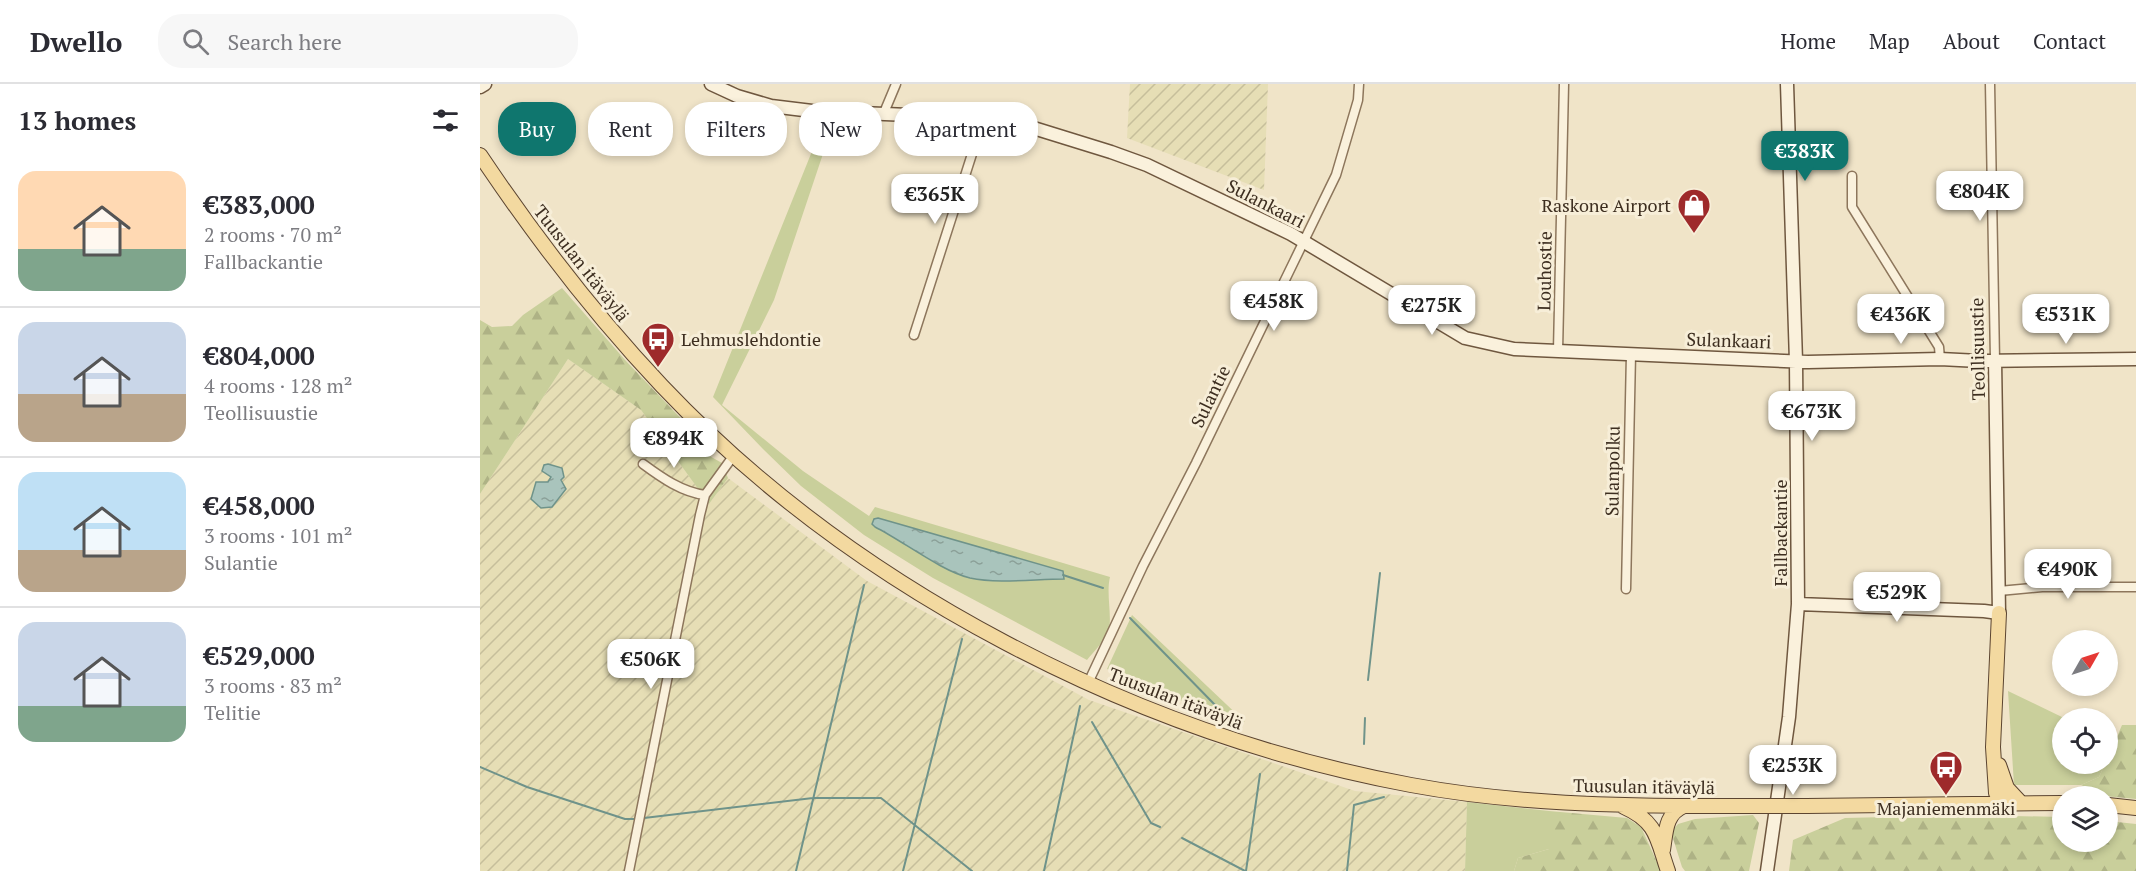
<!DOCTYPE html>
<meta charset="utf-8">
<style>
body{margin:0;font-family:"PT Serif",serif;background:#f7f7f7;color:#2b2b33;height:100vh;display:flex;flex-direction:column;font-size:22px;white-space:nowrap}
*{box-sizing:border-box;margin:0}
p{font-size:20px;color:#7c7c81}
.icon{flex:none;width:33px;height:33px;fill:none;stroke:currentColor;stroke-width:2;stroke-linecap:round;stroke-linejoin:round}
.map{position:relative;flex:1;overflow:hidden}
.side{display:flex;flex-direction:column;background:#fff;width:480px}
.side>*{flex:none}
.banner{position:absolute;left:18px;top:18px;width:570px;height:54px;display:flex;gap:12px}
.needle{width:39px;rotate:51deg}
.fabs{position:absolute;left:1572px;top:546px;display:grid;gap:12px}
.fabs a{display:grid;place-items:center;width:66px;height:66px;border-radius:50%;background:#fff;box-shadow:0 3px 9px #0003;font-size:30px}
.price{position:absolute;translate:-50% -51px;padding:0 14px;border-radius:12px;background:#fff;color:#222;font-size:20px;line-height:39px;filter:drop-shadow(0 2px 3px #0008)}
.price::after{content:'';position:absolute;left:50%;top:36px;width:18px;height:14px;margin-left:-9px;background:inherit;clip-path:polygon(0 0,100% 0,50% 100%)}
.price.selected{background:#0f766e;color:#fff}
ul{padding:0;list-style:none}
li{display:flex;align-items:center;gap:18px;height:150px;padding:0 18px}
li+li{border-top:2px solid #e1e1e2}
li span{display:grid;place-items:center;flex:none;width:168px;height:120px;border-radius:18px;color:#555}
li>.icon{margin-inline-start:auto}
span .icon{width:72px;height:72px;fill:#fffc;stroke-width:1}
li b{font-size:26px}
h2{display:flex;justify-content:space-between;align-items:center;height:72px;padding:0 18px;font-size:26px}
.chip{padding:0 21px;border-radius:24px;background:#fff;box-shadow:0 3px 9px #0003;font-size:21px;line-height:54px}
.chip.selected{background:#0f766e;color:#fff}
header{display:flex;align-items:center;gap:36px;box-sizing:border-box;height:84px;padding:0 30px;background:#fff;border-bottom:2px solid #e1e1e2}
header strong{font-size:28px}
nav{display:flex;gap:33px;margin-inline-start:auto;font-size:21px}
.search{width:420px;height:54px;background:#f7f7f7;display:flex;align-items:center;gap:15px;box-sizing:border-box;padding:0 21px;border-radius:24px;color:#7c7c81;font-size:22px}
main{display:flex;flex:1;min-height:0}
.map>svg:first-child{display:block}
.farmland{fill:url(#farmland-furrows)}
.green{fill:#c9cf9b}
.forest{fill:url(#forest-firs)}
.water{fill:url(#water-ripples);stroke:#6f938a;stroke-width:1.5}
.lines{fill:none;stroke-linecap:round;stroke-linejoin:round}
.stream{stroke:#6f938a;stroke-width:2}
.street-casing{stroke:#8d765c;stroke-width:11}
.secondary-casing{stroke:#6f573f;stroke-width:15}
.primary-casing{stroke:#5b4430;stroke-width:16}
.street{stroke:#faf1dc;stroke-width:8}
.secondary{stroke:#faf1dc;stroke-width:12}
.primary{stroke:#f3d9a0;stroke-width:14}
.primary-bridge-casing{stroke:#5b4430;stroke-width:16;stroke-linecap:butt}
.primary-bridge{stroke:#f3d9a0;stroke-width:14}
.labels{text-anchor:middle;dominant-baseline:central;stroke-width:6;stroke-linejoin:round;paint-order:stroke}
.street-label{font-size:18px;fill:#3d2e20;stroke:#f7eed8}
.poi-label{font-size:18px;fill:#3d2e20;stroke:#f7eed8;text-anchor:end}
</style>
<header>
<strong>Dwello</strong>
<div class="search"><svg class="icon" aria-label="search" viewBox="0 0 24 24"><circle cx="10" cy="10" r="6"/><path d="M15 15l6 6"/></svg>Search here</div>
<nav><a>Home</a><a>Map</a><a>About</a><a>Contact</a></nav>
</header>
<main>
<section class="side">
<h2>13 homes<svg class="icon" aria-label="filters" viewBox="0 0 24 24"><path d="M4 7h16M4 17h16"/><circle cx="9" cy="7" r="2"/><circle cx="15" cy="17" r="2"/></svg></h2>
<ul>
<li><span style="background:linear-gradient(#ffd9b3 65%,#7fa58c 0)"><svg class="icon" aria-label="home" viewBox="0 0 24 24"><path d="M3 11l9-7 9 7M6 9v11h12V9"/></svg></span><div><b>€383,000</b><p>2 rooms · 70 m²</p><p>Fallbackantie</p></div></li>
<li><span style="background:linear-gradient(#c9d6e8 60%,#b9a48a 0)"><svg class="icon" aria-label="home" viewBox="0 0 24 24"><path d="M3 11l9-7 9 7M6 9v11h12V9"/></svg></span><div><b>€804,000</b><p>4 rooms · 128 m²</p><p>Teollisuustie</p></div></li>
<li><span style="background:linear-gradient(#bfe0f5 65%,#b9a48a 0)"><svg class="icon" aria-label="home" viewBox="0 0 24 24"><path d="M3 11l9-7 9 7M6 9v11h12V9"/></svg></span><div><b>€458,000</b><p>3 rooms · 101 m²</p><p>Sulantie</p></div></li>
<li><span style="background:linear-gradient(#c9d6e8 70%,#7fa58c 0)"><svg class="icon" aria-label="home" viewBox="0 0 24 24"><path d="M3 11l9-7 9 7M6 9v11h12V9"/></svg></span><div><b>€529,000</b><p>3 rooms · 83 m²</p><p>Telitie</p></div></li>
</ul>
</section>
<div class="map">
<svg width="1656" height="787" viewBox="0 0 1656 787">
<defs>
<pattern id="farmland-furrows" width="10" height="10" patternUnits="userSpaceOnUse" patternTransform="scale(1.5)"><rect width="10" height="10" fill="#e6deb5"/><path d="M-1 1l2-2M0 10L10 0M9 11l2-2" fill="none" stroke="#c6bf9b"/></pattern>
<pattern id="forest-firs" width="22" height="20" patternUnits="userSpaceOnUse" patternTransform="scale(1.5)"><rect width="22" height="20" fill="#c9cf9b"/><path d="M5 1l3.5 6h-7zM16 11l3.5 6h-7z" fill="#aeb285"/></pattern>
<pattern id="water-ripples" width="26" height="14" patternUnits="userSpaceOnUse" patternTransform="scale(1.5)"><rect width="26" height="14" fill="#a9c4bc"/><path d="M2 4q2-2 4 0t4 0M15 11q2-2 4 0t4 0" fill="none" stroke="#8ba098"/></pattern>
</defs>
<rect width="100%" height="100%" fill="#f0e4c8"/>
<path class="farmland" d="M650 0H788L784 106 647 54Z
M88 275 161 326 229 420 248 394 387 497 609 616 875 707 987 718 985 787H0V410Z"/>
<path class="green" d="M343 40 352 43 294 216 242 321 323 387 389 432 395 423 630 493C626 509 632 531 629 545 626 556 614 567 607 576L453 494 384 451 321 402 283 365 233 313Z
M652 531 765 638 716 623 627 585Z
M1528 607 1584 634 1582 680H1625L1619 693 1601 701H1534Z
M987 718 1069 727V765L1038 774 1034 787H985Z"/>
<path class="forest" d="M82 204 146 277 214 348 217 365 242 379 248 394 229 420 161 326 88 275 0 410V236L12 243 32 242 43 231Z
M1642 641H1656V715L1625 712 1601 701 1619 693 1625 680H1628V674Z
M1069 727 1147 734 1161 743 1181 787H1034L1038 774 1069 765Z
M1273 731 1279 739 1269 787H1205L1202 783 1191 748 1198 740 1215 735Z
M1489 731 1582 733V758H1628V737L1656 740V787H1309L1313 756 1365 734Z"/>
<path class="water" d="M68 380 82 384 84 393 81 396 86 405 72 423 61 424 51 415 56 398H68L71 393 62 387 64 381Z
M398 434 583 487 584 495C555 495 518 500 490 494 461 487 423 457 395 443L392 440 394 435Z"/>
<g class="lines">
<path class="stream" d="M583 491 623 504
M650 534 738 624
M888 596 900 489
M612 638 671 739 680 743
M884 660 885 634
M0 683 47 703 145 735H154
M164 734 333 714H401L492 787
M702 754 765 787
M316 787 384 501
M423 787 482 555
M564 787 600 622
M766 787 780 690
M867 787 874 721 904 713"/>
<defs>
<path id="street" d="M1510 0 1515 276
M403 31 416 0
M1372 92V123L1459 263 1460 275
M434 251 492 70 495 53V34
M1078 267 1084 0
M163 380C182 394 202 408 225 411
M1146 505 1151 270
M1519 507 1562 503H1656
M608 599 663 482 716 379 856 91 878 16 879 0
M149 787 220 431 225 411 254 371"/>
<path id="secondary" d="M231 0 257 12 291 22 332 27 502 34 547 42 631 68 667 81 811 150 985 254 1034 265 1328 278 1460 275 1499 277 1656 275
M0 3 5 0
M1318 520 1504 527 1519 529 1515 276
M1287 787 1309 633 1318 520 1316 277 1307 0"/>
<path id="primary" d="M0 71C55 153 114 230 182 302 375 506 656 650 931 701 1033 720 1137 722 1240 722
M1519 529 1513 663 1516 709 1523 719
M1519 681 1527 704 1541 719
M1628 721 1656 724
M1327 722 1582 719
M1144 723C1178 738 1177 756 1188 787
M1183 766C1186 748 1185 730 1204 722"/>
</defs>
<use href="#street" class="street-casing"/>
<use href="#secondary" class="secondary-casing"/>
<use href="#primary" class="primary-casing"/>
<use href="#street" class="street"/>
<use href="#secondary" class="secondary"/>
<use href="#primary" class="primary"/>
<defs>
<path id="primary-bridge" d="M1240 722H1327"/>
</defs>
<use href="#primary-bridge" class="primary-bridge-casing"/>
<use href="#primary-bridge" class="primary-bridge"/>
</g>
<defs>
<symbol id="shop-pin" viewBox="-11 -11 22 30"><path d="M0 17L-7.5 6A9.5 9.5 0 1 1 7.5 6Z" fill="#9e2a2b" stroke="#f7eed8"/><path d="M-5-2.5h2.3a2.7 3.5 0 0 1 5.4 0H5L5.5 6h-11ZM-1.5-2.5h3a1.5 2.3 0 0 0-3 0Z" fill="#fff"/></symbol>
<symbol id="bus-pin" viewBox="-11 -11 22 30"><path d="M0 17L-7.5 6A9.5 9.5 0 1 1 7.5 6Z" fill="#9e2a2b" stroke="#f7eed8"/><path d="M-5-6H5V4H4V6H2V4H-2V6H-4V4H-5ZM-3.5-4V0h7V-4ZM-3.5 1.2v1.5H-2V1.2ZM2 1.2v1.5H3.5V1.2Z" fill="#fff"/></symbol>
</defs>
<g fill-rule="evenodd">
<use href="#shop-pin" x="1195" y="102" width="38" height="52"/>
<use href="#bus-pin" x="159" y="236" width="38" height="52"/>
<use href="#bus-pin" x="1447" y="664" width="38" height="52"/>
</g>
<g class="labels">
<g class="street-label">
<text transform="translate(786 119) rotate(27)">Sulankaari</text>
<text transform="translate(102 179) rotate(52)">Tuusulan itäväylä</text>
<text transform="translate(1064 187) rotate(-89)">Louhostie</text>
<text transform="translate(1249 256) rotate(2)">Sulankaari</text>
<text transform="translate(1497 265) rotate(-91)">Teollisuustie</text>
<text transform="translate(730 312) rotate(-64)">Sulantie</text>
<text transform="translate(1132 387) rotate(-89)">Sulanpolku</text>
<text transform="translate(1300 449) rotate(-90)">Fallbackantie</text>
<text transform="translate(696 614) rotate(21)">Tuusulan itäväylä</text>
<text transform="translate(1164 702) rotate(1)">Tuusulan itäväylä</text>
</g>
<g class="poi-label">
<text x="1191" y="121">Raskone Airport</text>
<text x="201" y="255" text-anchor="start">Lehmuslehdontie</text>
<text x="1466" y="724" text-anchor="middle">Majaniemenmäki</text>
</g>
</g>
</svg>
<div class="fabs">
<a><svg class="needle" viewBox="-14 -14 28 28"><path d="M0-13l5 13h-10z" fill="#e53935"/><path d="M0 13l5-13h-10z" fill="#7c7c81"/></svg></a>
<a><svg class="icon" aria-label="locate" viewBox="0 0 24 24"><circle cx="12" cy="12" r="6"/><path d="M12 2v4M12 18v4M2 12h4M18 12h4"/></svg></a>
<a><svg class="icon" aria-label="layers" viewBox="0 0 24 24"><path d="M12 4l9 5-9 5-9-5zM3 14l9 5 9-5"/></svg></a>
</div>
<b class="price selected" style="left:1325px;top:98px">€383K</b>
<b class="price" style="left:1500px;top:138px">€804K</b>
<b class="price" style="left:455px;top:141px">€365K</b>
<b class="price" style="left:794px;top:248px">€458K</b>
<b class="price" style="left:952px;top:252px">€275K</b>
<b class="price" style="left:1421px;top:261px">€436K</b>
<b class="price" style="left:1586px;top:261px">€531K</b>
<b class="price" style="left:1332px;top:358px">€673K</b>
<b class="price" style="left:194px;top:385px">€894K</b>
<b class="price" style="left:1588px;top:516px">€490K</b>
<b class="price" style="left:1417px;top:539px">€529K</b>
<b class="price" style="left:171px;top:606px">€506K</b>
<b class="price" style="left:1313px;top:712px">€253K</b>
<div class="banner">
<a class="chip selected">Buy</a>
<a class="chip">Rent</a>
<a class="chip">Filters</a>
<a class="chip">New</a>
<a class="chip">Apartment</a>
</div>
</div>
</main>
